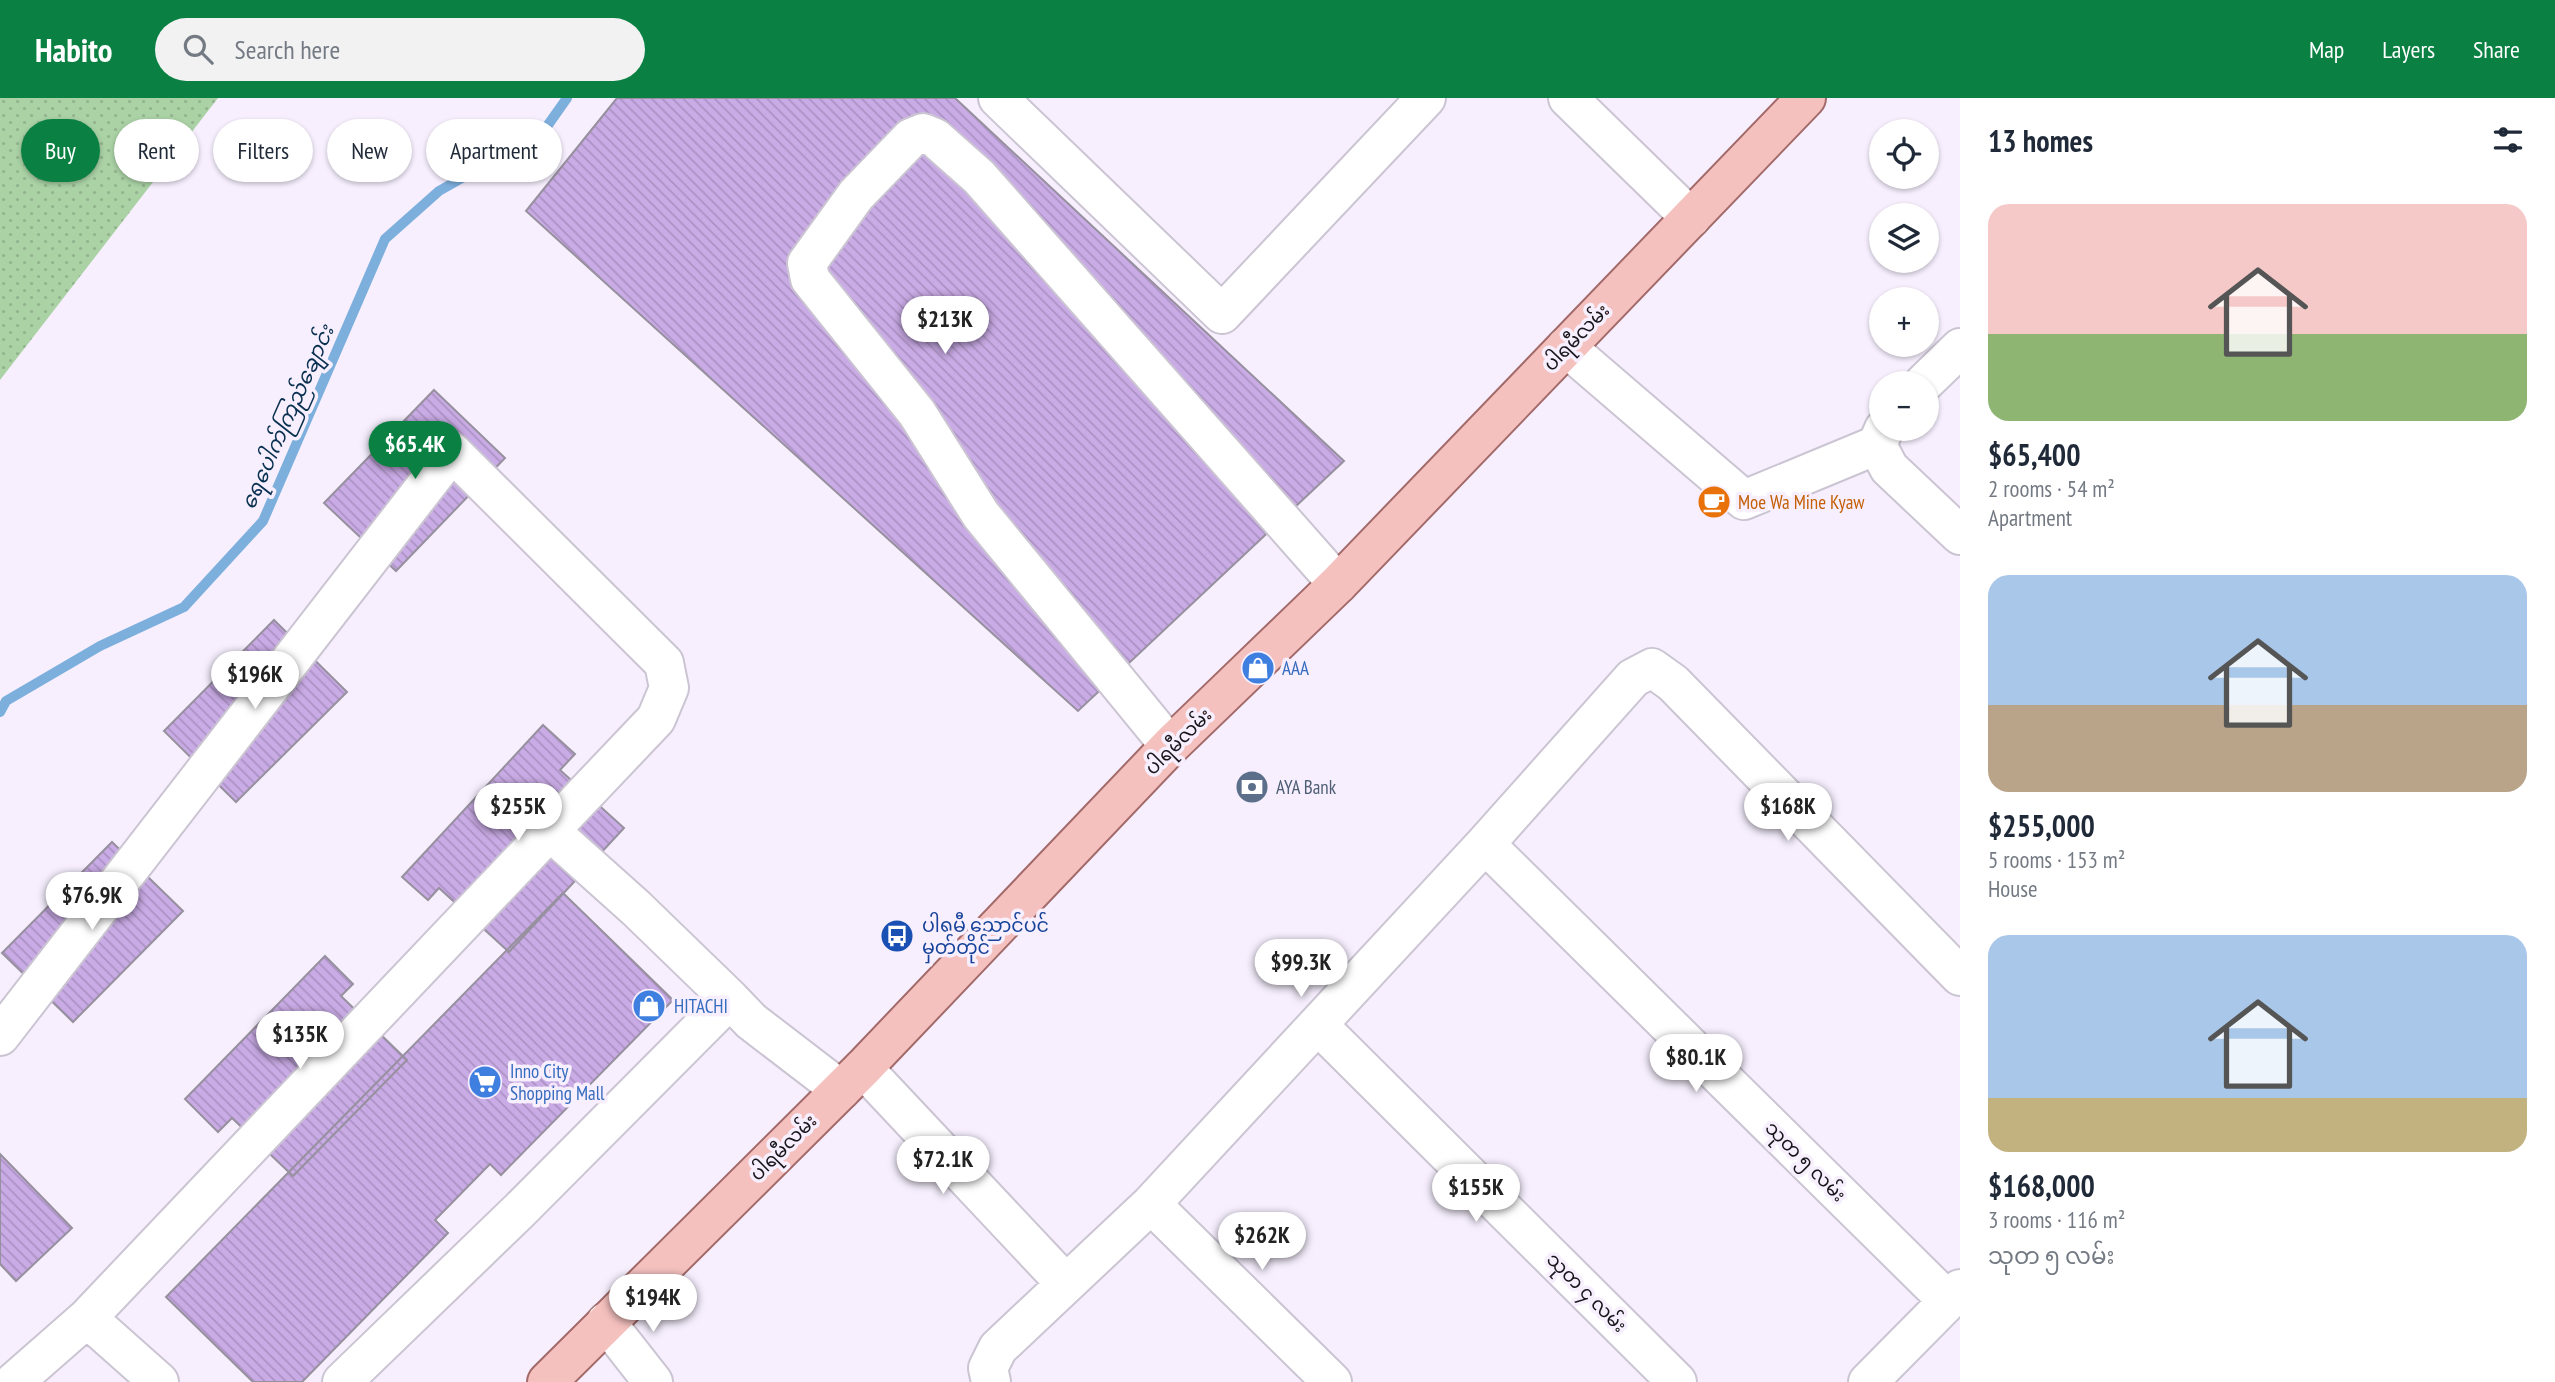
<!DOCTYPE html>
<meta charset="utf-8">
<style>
body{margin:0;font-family:"PT Sans Narrow","Noto Sans Myanmar",sans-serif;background:#f2f2f3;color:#1f2937;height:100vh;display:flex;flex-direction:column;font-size:26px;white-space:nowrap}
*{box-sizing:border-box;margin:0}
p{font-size:23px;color:#747a83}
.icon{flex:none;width:38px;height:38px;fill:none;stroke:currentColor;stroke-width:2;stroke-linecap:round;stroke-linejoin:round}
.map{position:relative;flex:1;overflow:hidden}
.panel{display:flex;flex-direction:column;background:#fff;width:595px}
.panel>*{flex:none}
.top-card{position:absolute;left:21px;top:21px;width:665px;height:63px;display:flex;gap:14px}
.controls{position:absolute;left:1869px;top:21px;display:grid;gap:14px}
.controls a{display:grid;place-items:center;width:70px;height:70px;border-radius:50%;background:#fff;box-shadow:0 2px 5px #0004;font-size:35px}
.price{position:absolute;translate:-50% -60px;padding:0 16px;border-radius:24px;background:#fff;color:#222;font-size:23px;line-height:46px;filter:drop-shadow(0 2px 4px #0008)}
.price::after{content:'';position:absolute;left:50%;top:42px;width:21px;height:16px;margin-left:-10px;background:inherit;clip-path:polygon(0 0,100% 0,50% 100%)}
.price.selected{background:#0b8043;color:#fff}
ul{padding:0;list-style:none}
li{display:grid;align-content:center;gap:14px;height:371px;padding:0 28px}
li span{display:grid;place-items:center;height:217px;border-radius:21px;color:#555}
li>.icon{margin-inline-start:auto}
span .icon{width:126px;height:126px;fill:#fffc;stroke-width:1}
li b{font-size:30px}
h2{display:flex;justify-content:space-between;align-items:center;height:84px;padding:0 28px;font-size:30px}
.chip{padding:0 24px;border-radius:32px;background:#fff;box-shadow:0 2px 5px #0004;font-size:24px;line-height:63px}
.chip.selected{background:#0b8043;color:#fff}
header{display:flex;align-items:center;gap:42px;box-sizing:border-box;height:98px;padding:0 35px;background:#0b8043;color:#fff}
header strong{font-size:33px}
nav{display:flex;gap:38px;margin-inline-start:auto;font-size:24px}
.search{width:490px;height:63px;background:#f2f2f3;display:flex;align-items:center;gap:18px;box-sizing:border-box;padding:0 24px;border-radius:38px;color:#747a83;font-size:26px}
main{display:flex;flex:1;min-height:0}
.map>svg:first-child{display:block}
.grass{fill:url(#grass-dots)}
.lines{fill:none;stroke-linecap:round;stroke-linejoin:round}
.stream{stroke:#7dafdd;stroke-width:10}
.building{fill:url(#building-back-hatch);stroke:#97909e;stroke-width:2}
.minor-casing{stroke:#cbc4d2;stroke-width:42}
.major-casing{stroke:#a36a6a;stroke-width:42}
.minor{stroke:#fff;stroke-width:38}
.major{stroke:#f5c1bf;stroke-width:38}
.labels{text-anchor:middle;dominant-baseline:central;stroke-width:7;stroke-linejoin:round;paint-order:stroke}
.street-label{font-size:19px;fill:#17151a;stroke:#f7effe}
.food-label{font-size:19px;fill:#c56008;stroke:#f7effe;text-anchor:start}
.shop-label{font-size:19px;fill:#366cbe;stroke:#f7effe;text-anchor:start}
.service-label{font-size:19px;fill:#4e5e75;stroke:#f7effe;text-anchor:start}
.transit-label{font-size:19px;fill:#164399;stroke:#f7effe;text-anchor:start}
.water-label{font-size:21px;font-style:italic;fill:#09304f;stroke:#f7effe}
</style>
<header>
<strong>Habito</strong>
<div class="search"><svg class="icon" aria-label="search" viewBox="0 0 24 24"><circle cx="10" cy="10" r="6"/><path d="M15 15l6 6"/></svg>Search here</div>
<nav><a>Map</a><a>Layers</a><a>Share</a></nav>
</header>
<main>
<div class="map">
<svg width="1960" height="1284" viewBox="0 0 1960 1284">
<defs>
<pattern id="grass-dots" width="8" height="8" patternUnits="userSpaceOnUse" patternTransform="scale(1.75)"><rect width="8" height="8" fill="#aad2a5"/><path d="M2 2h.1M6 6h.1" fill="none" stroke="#92b38d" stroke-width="1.8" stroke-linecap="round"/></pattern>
<pattern id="building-back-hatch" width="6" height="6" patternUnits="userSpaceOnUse" patternTransform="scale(1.75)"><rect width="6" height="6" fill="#c9abe5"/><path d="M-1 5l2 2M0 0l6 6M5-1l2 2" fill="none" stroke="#ac92c4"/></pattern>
</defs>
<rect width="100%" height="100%" fill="#f7effe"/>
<path class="grass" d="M0 0H218L0 282Z"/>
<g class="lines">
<path class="stream" d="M0 614 6 603 100 548 184 509 263 423 385 141 439 93 543 34 567 0"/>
</g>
<path class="building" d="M617 0H955L1344 363 1078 613 526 113Z
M434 292 505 360 396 473 324 405Z
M274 522 347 594 236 704 164 633Z
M543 627 575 656 560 672 624 730 509 854 439 790 428 802 402 779Z
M112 744 183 813 73 924 2 855Z
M563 795 673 902 501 1077 490 1066 435 1122 448 1135 302 1284H253L166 1199Z
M325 858 353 886 341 898 407 962 293 1078 232 1020 218 1034 185 1001Z
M0 1056 72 1130 16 1183 0 1166Z"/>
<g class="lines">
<defs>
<path id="minor" d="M998 0 1222 216 1426 0
M1568 0 1691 120
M1566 249 1744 402 1877 347 1884 331
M1924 285 1960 250
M1877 347 1889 370 1960 437
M1170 648 981 417 917 315 810 181 807 165 856 97 911 40 923 35 935 40 979 79 1338 486
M550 733 636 810 730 901
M1485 746 1948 1203
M1318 927 1677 1284
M0 938 452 354 664 565 669 590 656 621 87 1220 14 1284
M863 970 1066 1186
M1151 1106 1332 1284
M87 1220 159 1284
M606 1224 653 1284
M342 1284 520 1112 730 901 751 923 841 992
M991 1284 988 1270 998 1250 1151 1106 1485 746 1633 580 1652 570 1673 585 1960 878
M1868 1284 1960 1191"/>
<path id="major" d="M547 1284 863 970 1170 648 1338 486 1806 0"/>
</defs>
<use href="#minor" class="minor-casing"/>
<use href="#major" class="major-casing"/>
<use href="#minor" class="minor"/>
<use href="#major" class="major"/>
</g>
<defs>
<symbol id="cafe-disc" viewBox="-11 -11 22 22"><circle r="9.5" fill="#e8710a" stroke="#f7effe"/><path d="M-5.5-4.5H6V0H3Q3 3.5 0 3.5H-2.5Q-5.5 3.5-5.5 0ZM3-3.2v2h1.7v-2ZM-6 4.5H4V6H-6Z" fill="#fff"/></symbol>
<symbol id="shop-disc" viewBox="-11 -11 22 22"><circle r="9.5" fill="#3f7fe0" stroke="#f7effe"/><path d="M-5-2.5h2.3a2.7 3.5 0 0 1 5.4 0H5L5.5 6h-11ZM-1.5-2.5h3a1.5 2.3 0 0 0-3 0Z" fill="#fff"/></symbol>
<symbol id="bank-disc" viewBox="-11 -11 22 22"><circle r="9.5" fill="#5c6f8a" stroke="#f7effe"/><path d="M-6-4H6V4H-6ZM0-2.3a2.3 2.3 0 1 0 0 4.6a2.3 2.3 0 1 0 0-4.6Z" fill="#fff"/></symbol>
<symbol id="bus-disc" viewBox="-11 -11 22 22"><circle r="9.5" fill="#1a4fb4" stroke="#f7effe"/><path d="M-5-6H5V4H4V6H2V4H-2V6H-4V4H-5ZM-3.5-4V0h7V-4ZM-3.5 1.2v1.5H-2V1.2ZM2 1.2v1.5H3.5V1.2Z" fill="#fff"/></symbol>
<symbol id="supermarket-disc" viewBox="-11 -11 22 22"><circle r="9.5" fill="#3f7fe0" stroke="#f7effe"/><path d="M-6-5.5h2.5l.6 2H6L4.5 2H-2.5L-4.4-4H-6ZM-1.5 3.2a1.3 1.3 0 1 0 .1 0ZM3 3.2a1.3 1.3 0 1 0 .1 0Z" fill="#fff"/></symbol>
</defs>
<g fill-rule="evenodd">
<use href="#cafe-disc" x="1695" y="385" width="38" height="38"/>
<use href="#shop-disc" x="1239" y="551" width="38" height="38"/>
<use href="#bank-disc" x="1233" y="670" width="38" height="38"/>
<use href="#bus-disc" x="878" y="819" width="38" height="38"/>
<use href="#shop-disc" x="630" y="889" width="38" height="38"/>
<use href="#supermarket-disc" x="466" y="965" width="38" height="38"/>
</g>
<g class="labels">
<g class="street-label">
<text transform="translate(1576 239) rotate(-46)">ပါရမီလမ်း</text>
<text transform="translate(1178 643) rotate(-45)">ပါရမီလမ်း</text>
<text transform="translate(783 1049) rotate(-45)">ပါရမီလမ်း</text>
<text transform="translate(1806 1063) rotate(45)">သုတ ၅ လမ်း</text>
<text transform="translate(1587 1194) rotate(45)">သုတ ၄ လမ်း</text>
</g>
<g class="food-label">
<text x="1738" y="404">Moe Wa Mine Kyaw</text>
</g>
<g class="shop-label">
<text x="1282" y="570">AAA</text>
<text x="674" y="908">HITACHI</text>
<text x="510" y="973">Inno City<tspan x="510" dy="22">Shopping Mall</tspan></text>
</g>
<g class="service-label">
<text x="1276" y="689">AYA Bank</text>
</g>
<g class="transit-label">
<text x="922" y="827">ပါရမီ ညောင်ပင်<tspan x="922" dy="22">မှတ်တိုင်</tspan></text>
</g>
<g class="water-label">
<text transform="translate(287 319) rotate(-66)">ရေပေါက်ကြည်ချောင်း</text>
</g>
</g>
</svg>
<div class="controls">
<a><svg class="icon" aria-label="locate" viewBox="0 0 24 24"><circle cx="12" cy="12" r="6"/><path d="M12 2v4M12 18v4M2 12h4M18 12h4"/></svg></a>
<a><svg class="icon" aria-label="layers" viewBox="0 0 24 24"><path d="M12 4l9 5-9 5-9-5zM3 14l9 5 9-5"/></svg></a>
<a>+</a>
<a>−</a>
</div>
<b class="price" style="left:945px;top:258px">$213K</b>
<b class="price selected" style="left:415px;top:383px">$65.4K</b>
<b class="price" style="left:255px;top:613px">$196K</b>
<b class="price" style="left:518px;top:745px">$255K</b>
<b class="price" style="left:1788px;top:745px">$168K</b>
<b class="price" style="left:92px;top:834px">$76.9K</b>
<b class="price" style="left:1301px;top:901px">$99.3K</b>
<b class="price" style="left:300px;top:973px">$135K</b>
<b class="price" style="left:1696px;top:996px">$80.1K</b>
<b class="price" style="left:943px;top:1098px">$72.1K</b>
<b class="price" style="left:1476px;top:1126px">$155K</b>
<b class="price" style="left:1262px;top:1174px">$262K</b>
<b class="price" style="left:653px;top:1236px">$194K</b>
<div class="top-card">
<a class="chip selected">Buy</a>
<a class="chip">Rent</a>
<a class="chip">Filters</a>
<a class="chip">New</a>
<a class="chip">Apartment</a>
</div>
</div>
<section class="panel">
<h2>13 homes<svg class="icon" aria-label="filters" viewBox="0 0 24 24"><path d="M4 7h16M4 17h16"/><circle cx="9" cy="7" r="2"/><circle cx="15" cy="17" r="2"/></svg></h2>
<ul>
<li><span style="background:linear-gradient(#f6c9c9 60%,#8fb573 0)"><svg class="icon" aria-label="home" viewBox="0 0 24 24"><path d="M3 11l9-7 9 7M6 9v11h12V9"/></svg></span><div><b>$65,400</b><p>2 rooms · 54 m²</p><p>Apartment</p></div></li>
<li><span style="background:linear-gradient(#a9c7e8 60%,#b9a48a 0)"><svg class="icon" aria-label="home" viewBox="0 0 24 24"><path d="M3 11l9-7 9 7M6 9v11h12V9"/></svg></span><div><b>$255,000</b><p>5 rooms · 153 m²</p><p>House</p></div></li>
<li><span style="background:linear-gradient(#a9c7e8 75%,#c2b280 0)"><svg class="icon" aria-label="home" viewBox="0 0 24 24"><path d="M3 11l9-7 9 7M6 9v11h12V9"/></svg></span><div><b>$168,000</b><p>3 rooms · 116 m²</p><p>သုတ ၅ လမ်း</p></div></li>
</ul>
</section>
</main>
